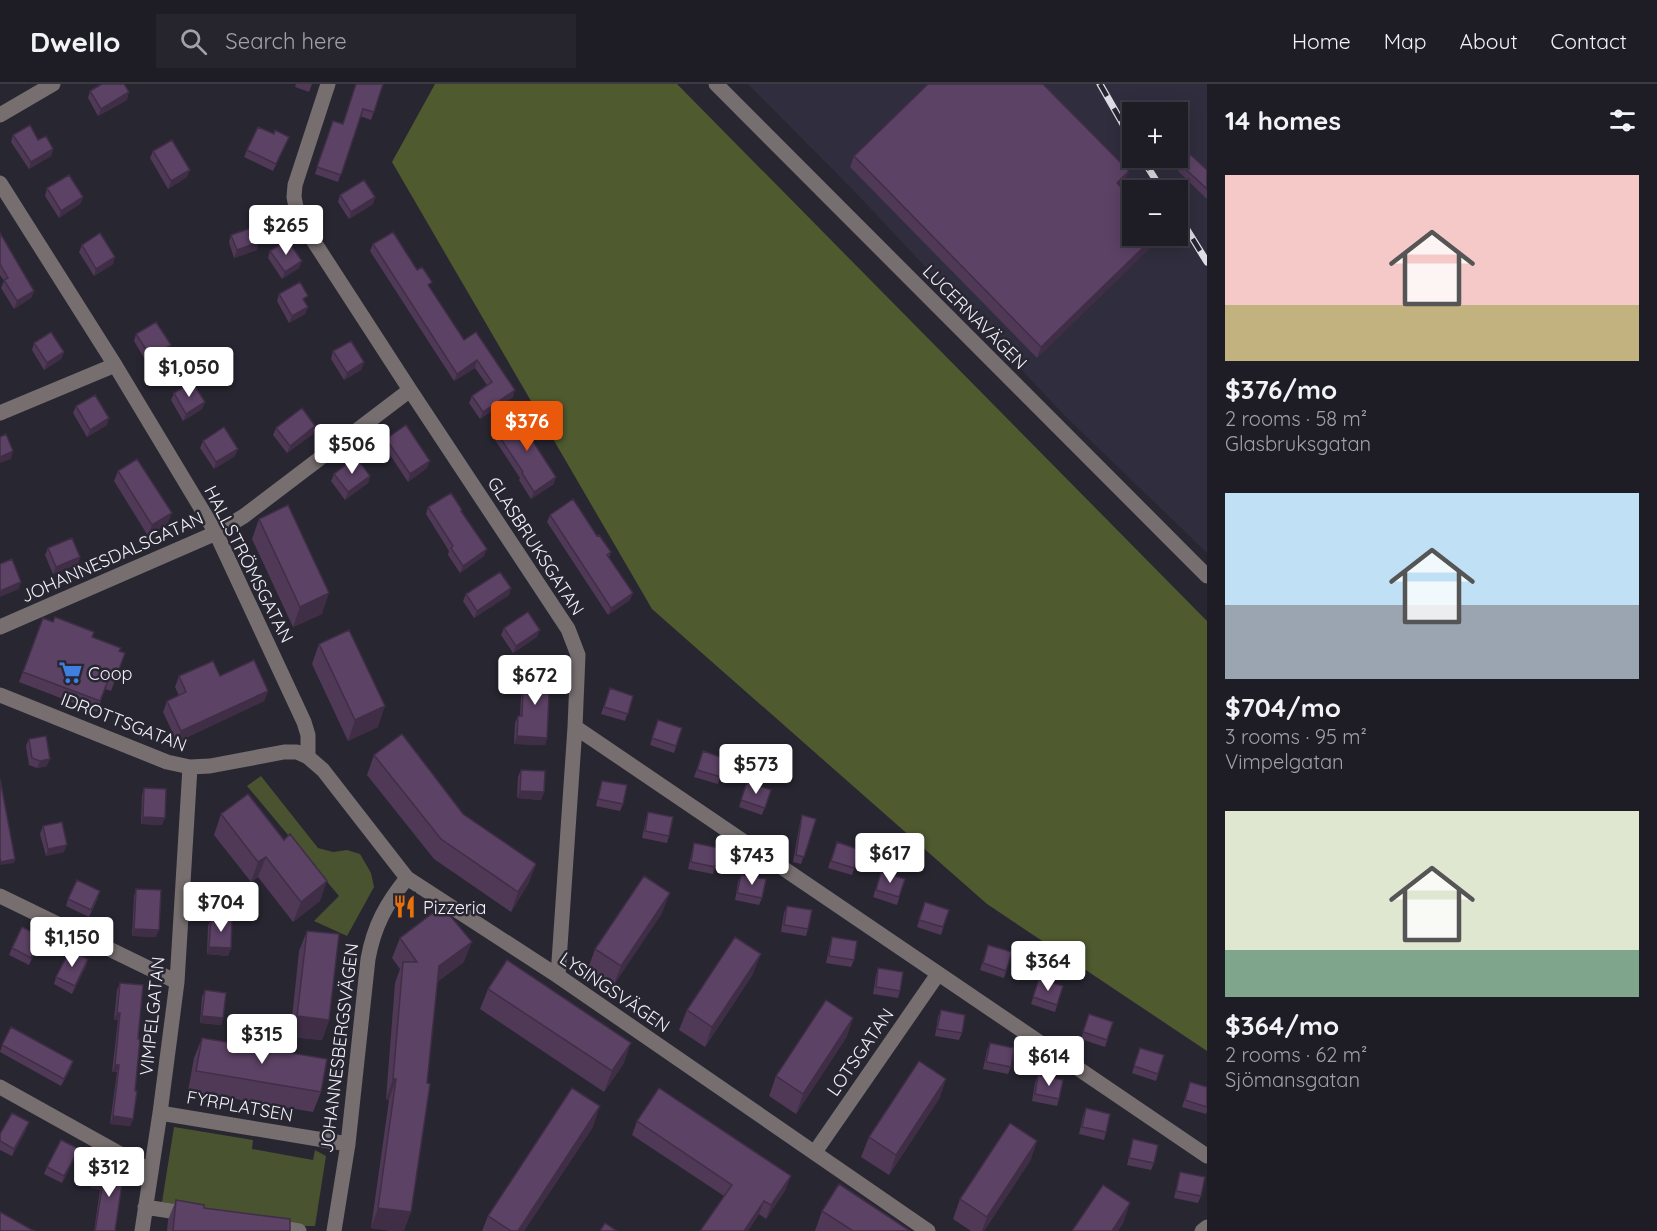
<!DOCTYPE html>
<meta charset="utf-8">
<style>
body{margin:0;font-family:Quicksand,sans-serif;background:#26252d;color:#f1f3f6;height:100vh;display:flex;flex-direction:column;font-size:22px;white-space:nowrap}
*{box-sizing:border-box;margin:0}
p{font-size:20px;color:#a1a1a7}
.icon{flex:none;width:33px;height:33px;fill:none;stroke:currentColor;stroke-width:2;stroke-linecap:round;stroke-linejoin:round}
.map{position:relative;flex:1;overflow:hidden}
.drawer{display:flex;flex-direction:column;background:#1e1c25;width:450px}
.drawer>*{flex:none}
.controls{position:absolute;left:1122px;top:18px;display:grid;gap:12px}
.controls a{display:grid;place-items:center;width:66px;height:66px;border-radius:0px;background:#1e1c25;box-shadow:0 3px 15px #0003,0 0 0 2px #3c3a42;font-size:30px}
.price{position:absolute;translate:-50% -51px;padding:0 14px;border-radius:6px;background:#fff;color:#222;font-size:20px;line-height:39px;filter:drop-shadow(0 2px 3px #0008)}
.price::after{content:'';position:absolute;left:50%;top:36px;width:18px;height:14px;margin-left:-9px;background:inherit;clip-path:polygon(0 0,100% 0,50% 100%)}
.price.on{background:#ea580c;color:#fff}
ul{padding:0;list-style:none}
li{display:grid;align-content:center;gap:12px;height:318px;padding:0 18px}
li span{display:grid;place-items:center;height:186px;border-radius:0px;color:#555}
li>.icon{margin-inline-start:auto}
span .icon{width:108px;height:108px;fill:#fffc;stroke-width:1}
li b{font-size:26px}
h2{display:flex;justify-content:space-between;align-items:center;height:72px;padding:0 18px;font-size:26px}
header{display:flex;align-items:center;gap:36px;box-sizing:border-box;height:84px;padding:0 30px;background:#1e1c25;border-bottom:2px solid #3c3a42}
header strong{font-size:28px}
nav{display:flex;gap:33px;margin-inline-start:auto;font-size:21px}
.search{width:420px;height:54px;background:#26252d;display:flex;align-items:center;gap:15px;box-sizing:border-box;padding:0 21px;border-radius:0px;color:#a1a1a7;font-size:22px}
main{display:flex;flex:1;min-height:0}
.map>svg:first-child{display:block}
.built{fill:#302d3e;fill-rule:evenodd}
.green{fill:#495330}
.forest{fill:#4f5a2f}
.lines{fill:none;stroke-linecap:round;stroke-linejoin:round}
.minor{stroke:#766e6f;stroke-width:15}
.rail-casing{stroke:#dedde5;stroke-width:7}
.rail{stroke:#282631;stroke-width:4.5;stroke-dasharray:14;stroke-linecap:butt}
.wall{fill:#4f3957}
.shaded-wall{fill:#402e47}
.building{fill:#5c4265;stroke:#402e47;stroke-width:1.5}
.labels{text-anchor:middle;dominant-baseline:central;stroke-width:5;stroke-linejoin:round;paint-order:stroke}
.street-label{font-size:18px;fill:#f2f1f9;stroke:#282631}
.poi-label{font-size:18px;fill:#f2f1f9;stroke:#282631;text-anchor:start}
</style>
<header>
<strong>Dwello</strong>
<div class="search"><svg class="icon" aria-label="search" viewBox="0 0 24 24"><circle cx="10" cy="10" r="6"/><path d="M15 15l6 6"/></svg>Search here</div>
<nav><a>Home</a><a>Map</a><a>About</a><a>Contact</a></nav>
</header>
<main>
<div class="map">
<svg width="1207" height="1147" viewBox="0 0 1207 1147">
<rect width="100%" height="100%" fill="#282631"/>
<path class="built" d="M748 0H1207V469L1064 331 857 110ZM1132 28H1178V74H1132ZM1132 106H1178V152H1132Z"/>
<path class="green" d="M261 692 318 764 333 768 347 766 360 770 371 789 374 803 347 852 314 837 339 812 247 702Z
M174 1043 253 1056 252 1065 313 1076 315 1066 326 1072 315 1142H304L162 1118Z"/>
<path class="forest" d="M435 0H677L1207 537V967L987 820 652 525 392 78Z"/>
<g class="lines">
<path class="minor" d="M328 0 295 101 294 113 298 133 410 306 568 545 578 571 575 643 558 892
M716 0 1207 492
M0 31 53 0
M0 99 115 281 216 449 304 638 308 651V673
M0 329 115 281
M0 543 216 449 244 432 410 306
M0 611 167 678 190 683 210 682 284 668H297L308 673 323 686 407 794 558 892 928 1147
M575 643 1207 1072
M0 812 177 898
M0 1003 151 1087
M160 1029 348 1060
M815 1068 938 890
M145 1123 190 1130
M270 1142 299 1147
M142 1147 160 1029 177 898 190 683
M334 1147 348 1060 368 875C374 842 386 820 407 794
M1202 1147 1207 1143"/>
<defs>
<path id="rail" d="M1100 0 1132 56
M1142 74 1162 106
M1178 131 1207 178"/>
</defs>
<use href="#rail" class="rail-casing"/>
<use href="#rail" class="rail"/>
</g>
<path class="wall" d="M296 0H312L309 8 295 3Z
M383 0 371 36 360 32 338 98 315 90 333 37 342 40Z
M90 7 127 16 98 32 88 14Z
M274 50 289 53 273 87 244 73 247 66Z
M13 51 38 56 53 65 51 72 29 85 11 58Z
M153 67 187 93 168 105 150 74Z
M854 72 1125 98 1121 103 1158 156 1037 274 850 83Z
M1180 80 1207 86V115L1178 87Z
M47 104 83 113 80 120 59 134 45 112Z
M340 111 375 113 373 120 349 135 338 118Z
M0 149 34 207 31 214 14 225 1 204 4 197 0 191Z
M231 151 257 166 234 174 229 158Z
M373 160 417 186 464 256 513 313 480 335 469 319 472 312 487 301 475 284 454 297 370 167Z
M82 161 113 180 94 192 79 168Z
M270 167 299 184 282 195 268 174Z
M279 210 308 223 305 230 289 239 277 217Z
M136 250 171 261 168 268 148 281 134 257Z
M34 259 64 268 61 275 44 286 32 266Z
M333 267 364 278 361 286 344 296 331 275Z
M174 309 205 318 202 325 183 337 171 316Z
M76 322 107 341 87 353 73 329Z
M315 342 313 350 287 369 273 351 276 344Z
M539 347 537 354 532 357 554 400 531 415 519 396 520 394 495 356 497 349Z
M386 355 427 384 408 398 384 362Z
M203 357 235 372 214 385 200 364Z
M118 387 168 439 148 452 114 397Z
M334 390 370 392 368 399 345 416 331 397Z
M428 423 462 429 484 472 460 489 448 471 449 467 426 430Z
M550 431 597 452 611 468 609 473 630 516 608 531 547 438Z
M259 435 322 530 293 543 252 455Z
M48 464 80 473 78 480 53 490 45 471Z
M511 504 509 511 474 534 463 517 466 510Z
M43 534 92 553 119 567 125 569 111 607 105 605 97 628 19 598Z
M504 544 537 553 513 569 501 551Z
M319 560 378 643 348 657 312 580Z
M524 587 547 654 545 661 514 660 515 639 518 632H520L522 594Z
M179 592H220L268 607 264 617 177 658 163 628 167 617 179 612 175 603Z
M610 604 633 612 625 637 601 630Z
M658 636 682 644 674 669 650 661Z
M29 655 47 682 37 684 29 681 26 662Z
M703 667 726 675 718 700 694 693Z
M374 671 536 780 528 800 511 828 434 775 367 691Z
M521 686 544 708 541 716 517 714 518 693Z
M602 697 623 720 620 727 596 722 600 704Z
M747 698 771 706 762 731 739 723Z
M144 704 162 741 141 740 142 711Z
M648 728 669 752 667 759 642 754 646 735Z
M221 730 320 817 293 838 258 793 251 798 214 751Z
M802 731 816 735 801 780 793 778 800 738Z
M43 742 64 768 46 772 40 750Z
M837 758 860 766 852 791 828 784Z
M694 759 715 783 713 790 688 785 692 767Z
M881 788 905 795 897 821 873 813Z
M741 791 762 814 759 821 735 816 738 798Z
M136 805 156 853 132 852 134 812Z
M98 814 89 833 66 822 68 815Z
M925 818 949 826 941 851 917 843Z
M787 822 808 845 806 852 781 848 784 829Z
M662 829 613 902 588 885 595 865Z
M211 834 231 864 228 872 207 870 208 842Z
M307 847 329 936 322 956 290 953 299 867Z
M832 853 854 876 851 883 826 879 830 860Z
M400 854 464 878 437 898 404 1147H392L371 1144 389 1016 386 1015 395 899 400 885 392 874Z
M39 860 29 881 9 871 12 864Z
M988 861 1012 868 1004 894 980 886Z
M86 882 72 910 54 900 56 893Z
M878 884 900 907 898 914 873 910 876 891Z
M753 890 705 963 679 946 687 926Z
M1039 895 1063 902 1055 928 1031 920Z
M120 899 138 955 133 1035 130 1042 110 1040 117 988H112L118 936H114L117 906Z
M488 905 624 979 604 1008 480 925Z
M205 906 223 934 221 941 200 939 202 913Z
M941 926 962 949 959 956 935 952 938 933Z
M1089 930 1113 938 1105 963 1081 955Z
M853 934 846 954 796 1030 769 1012 776 992Z
M202 954 321 1008 313 1028 188 1007 194 974Z
M990 959 1011 983 1008 990 983 985 987 966Z
M2 961 71 984 61 1002 0 968Z
M1140 964 1164 971 1156 997 1132 989Z
M1038 991 1059 1015 1057 1022 1032 1017 1035 999Z
M946 995 939 1015 889 1091 861 1073 869 1053Z
M1190 998 1207 1003V1027L1206 1030 1182 1023Z
M1086 1024 1106 1048 1104 1056 1079 1050 1083 1032Z
M637 1037 786 1105 766 1135 759 1130 748 1147H700L724 1112 632 1051Z
M593 1043 524 1147H482L488 1132Z
M26 1046 12 1072 0 1066V1050Z
M1133 1055 1154 1079 1151 1086 1127 1081Z
M1037 1057 1030 1077 984 1147H971L953 1135 960 1115Z
M79 1065 76 1072 62 1099 44 1090 47 1083Z
M95 1083 124 1086 115 1147H94L100 1106 91 1104 92 1090Z
M1180 1088 1201 1112 1198 1119 1174 1114Z
M176 1116 204 1124 290 1147H167L168 1136Z
M822 1127 910 1147H815Z"/>
<path class="shaded-wall" d="M129 8 127 16 98 32 101 25Z
M53 65 51 72 29 85 31 78Z
M190 86 187 93 168 105 171 97Z
M1129 87 1125 98 1113 110 1117 99Z
M83 113 80 120 59 134 61 127Z
M375 113 373 120 349 135 351 128Z
M1155 152H1160L1158 156 1037 274 1041 263Z
M259 158 257 166 234 174 237 166Z
M115 173 113 180 94 192 96 185Z
M302 177 299 184 282 195 285 188Z
M34 207 31 214 14 225 17 217Z
M308 223 305 230 289 239 292 232Z
M171 261 168 268 148 281 151 273Z
M64 268 61 275 44 286 47 279Z
M477 276 475 284 454 297 457 290Z
M364 278 361 286 344 296 347 289Z
M515 306 513 313 480 335 483 328Z
M205 318 202 325 183 337 186 330Z
M109 334 107 341 87 353 90 346Z
M315 342 313 350 287 369 290 362Z
M539 347 537 354 527 360 530 353Z
M238 365 235 372 214 385 216 378Z
M13 367 11 375 0 379V373Z
M430 377 427 384 408 398 410 390Z
M370 392 368 399 345 416 348 408Z
M556 393 554 400 531 415 534 408Z
M172 429 168 439 148 452 152 441Z
M487 465 484 472 460 489 463 482Z
M80 473 78 480 53 490 56 483Z
M21 498 19 505 0 513V507Z
M511 504 509 511 474 534 477 527Z
M329 509 322 530 293 543 300 523Z
M633 509 630 516 608 531 611 524Z
M540 546 537 553 513 569 516 562Z
M268 607 264 617 177 658 181 647Z
M385 622 378 643 348 657 355 636Z
M517 652 547 654 545 661 514 660Z
M50 675 47 682 37 684 40 677Z
M520 707 544 708 541 716 517 714Z
M143 733 165 734 162 741 141 740Z
M67 761 64 768 46 772 48 765Z
M266 773 258 793 251 798 258 778Z
M15 775 14 779 0 781 1 778Z
M536 780 528 800 511 828 518 808Z
M327 797 320 817 293 838 301 818Z
M670 809 662 829 613 902 621 882Z
M134 845 159 846 156 853 132 852Z
M472 858 464 878 431 902 439 882Z
M209 863 231 864 228 872 207 870Z
M761 870 753 890 705 963 712 943Z
M88 875 86 882 72 910 75 902Z
M117 929H120L118 936H114Z
M202 932 223 934 221 941 200 939Z
M297 932 329 936 322 956 290 953Z
M853 934 846 954 796 1030 803 1010Z
M631 959 624 979 604 1008 612 987Z
M73 977 71 984 61 1002 64 995Z
M115 981H119L117 988H112Z
M393 995H396L389 1016 386 1015Z
M946 995 939 1015 889 1091 896 1071Z
M600 1022 593 1043 524 1147H518Z
M113 1032 133 1035 130 1042 110 1040Z
M29 1038 26 1046 12 1072 14 1065Z
M1037 1057 1030 1077 984 1147H982L987 1133Z
M79 1065 76 1072 62 1099 64 1092Z
M791 1092 786 1105 766 1135 771 1121Z
M93 1097 103 1098 100 1106 91 1104Z
M764 1117 759 1130 748 1147H744Z
M1130 1119 1123 1140 1118 1147H1112Z
M378 1124 411 1128 404 1147H392L371 1144Z"/>
<path class="building" d="M102 0H124L129 8 101 25 90 7Z
M356 0H383L374 28 363 25 341 91 317 83 333 37 343 40Z
M928 0H1043L1129 87 1117 99 1132 115V152H1155L1041 263 854 72Z
M30 41 38 56 46 52 53 65 31 78 13 51Z
M258 43 274 50 275 46 289 53 276 80 247 66Z
M172 56 190 86 171 97 153 67Z
M1190 70 1207 86V105L1180 80Z
M69 91 83 113 61 127 47 104Z
M364 96 375 113 351 128 340 111Z
M254 143 259 158 237 166 231 151Z
M393 148 417 186 422 183 432 198 428 201 464 256 476 248 515 306 483 328 472 312 492 298 477 276 457 290 373 160Z
M0 149 34 207 17 217 4 196 8 194 0 180Z
M100 149 115 173 96 185 82 161Z
M287 156 302 177 285 188 270 167Z
M300 198 308 212 303 215 308 223 292 232 279 210Z
M156 238 171 261 151 273 136 250Z
M51 248 64 268 47 279 34 259Z
M351 257 364 278 347 289 333 267Z
M192 298 205 318 186 330 174 309Z
M95 311 109 334 90 346 76 322Z
M302 324 315 342 290 362 276 344Z
M528 329 539 347 530 353 556 393 534 408 522 389 523 388 497 349Z
M406 341 430 377 410 390 386 355Z
M224 343 238 365 216 378 203 357Z
M6 350 13 367 0 373V353Z
M356 373 370 392 348 408 334 390Z
M137 375 172 429 152 441 118 387Z
M451 409 462 426 461 427 487 465 463 482 451 464 453 462 428 423Z
M573 415 597 452 599 451 611 468 607 471 633 509 611 524 550 431Z
M288 421 329 509 300 523 259 435Z
M72 454 80 473 56 483 48 464Z
M12 475 21 498 0 507V480Z
M500 488 511 504 477 527 466 510Z
M528 528 540 546 516 562 504 544Z
M55 533 94 548 92 553 121 564 119 567 125 569 115 596 109 594 100 617 23 588 43 534 53 538Z
M349 546 385 622 355 636 319 560Z
M254 576 268 607 181 647 167 617 186 608 179 592 213 577 220 592Z
M524 587 550 589 547 654 517 652 518 632H522Z
M610 604 633 612 628 630 604 623Z
M658 636 682 644 676 662 652 654Z
M402 650 463 730 536 780 518 808 441 755 374 671Z
M46 652 50 675 40 677 32 674 29 655Z
M703 667 726 675 721 693 697 686Z
M521 686 545 687 544 708 520 707Z
M0 695 15 775 1 778 0 774Z
M602 697 627 701 623 720 598 715Z
M747 698 771 706 765 724 741 716Z
M144 704 166 705 165 734 143 733Z
M248 710 284 756 290 750 327 797 301 818 266 773 258 778 221 730Z
M648 728 673 733 669 752 645 747Z
M802 731 816 735 804 773 796 771Z
M62 738 67 761 48 765 43 742Z
M837 758 860 766 854 784 831 777Z
M694 759 719 764 715 783 691 778Z
M881 788 905 795 899 813 876 806Z
M741 791 766 795 762 814 737 809Z
M644 792 670 809 621 882 595 865Z
M77 796 100 807 91 826 68 815Z
M136 805 161 806 159 846 134 845Z
M925 818 949 826 943 843 919 836Z
M442 822 472 858 439 882 427 999 430 1000 411 1128 378 1124 396 995H393L403 878H417L400 854Z
M787 822 812 826 808 845 784 841Z
M211 834 232 836 231 864 209 863Z
M22 843 42 853 31 874 12 864Z
M307 847 339 850 329 936 297 932Z
M735 853 761 870 712 943 687 926Z
M832 853 857 857 854 876 829 872Z
M988 861 1012 868 1006 887 983 879Z
M70 866 88 875 75 902 56 893Z
M507 876 631 959 612 987 488 905Z
M878 884 903 888 900 907 876 903Z
M1039 895 1063 902 1057 921 1033 913Z
M120 899 143 901 138 955H140L135 1007H137L133 1035 113 1032 119 981H115L120 929H117Z
M205 906 226 909 223 934 202 932Z
M826 916 853 934 803 1010 776 992Z
M941 926 965 931 962 949 937 945Z
M1089 930 1113 938 1107 956 1083 948Z
M11 943 73 977 64 995 2 961Z
M202 954 327 975 321 1008 196 987Z
M990 959 1014 964 1011 983 986 978Z
M1140 964 1164 971 1158 990 1134 982Z
M919 977 946 995 896 1071 869 1053Z
M1038 991 1063 996 1059 1015 1035 1010Z
M1190 998 1207 1003V1023L1185 1016Z
M572 1004 600 1022 518 1147H511L488 1132Z
M659 1004 791 1092 771 1121 764 1117 744 1147H700L732 1101 637 1037Z
M1086 1024 1110 1030 1106 1048 1082 1043Z
M12 1029 29 1038 14 1065 0 1057V1050Z
M1010 1039 1037 1057 987 1133 960 1115Z
M1133 1055 1158 1061 1154 1079 1129 1074Z
M61 1056 79 1065 64 1092 47 1083Z
M95 1083 124 1086 115 1147H95L103 1098 93 1097Z
M1180 1088 1205 1093 1201 1112 1176 1107Z
M839 1100 910 1147H853L822 1127Z
M1103 1101 1130 1119 1112 1147H1072Z
M176 1116 204 1121V1124L290 1135V1147H173Z
M0 1128 34 1147H0Z
M605 1139 617 1147H600Z"/>
<defs>
<symbol id="supermarket-bare" viewBox="-9 -9 18 18"><path d="M-6-5.5h2.5l.6 2H6L4.5 2H-2.5L-4.4-4H-6ZM-1.5 3.2a1.3 1.3 0 1 0 .1 0ZM3 3.2a1.3 1.3 0 1 0 .1 0Z" fill="#3f7fe0" stroke="#282631" stroke-width="2.5" paint-order="stroke"/></symbol>
<symbol id="restaurant-bare" viewBox="-9 -9 18 18"><path d="M-5-6h1v4h1v-4h1v4h1v-4h1v5L-1.5 .5V6h-2V.5L-5-1ZM5-6V6H3V1.5H1.5Q1.5-4 5-6Z" fill="#e8710a" stroke="#282631" stroke-width="2.5" paint-order="stroke"/></symbol>
</defs>
<g fill-rule="evenodd">
<use href="#supermarket-bare" x="54" y="572" width="33" height="33"/>
<use href="#restaurant-bare" x="388" y="806" width="33" height="33"/>
</g>
<g class="labels">
<g class="street-label">
<text transform="translate(975 233) rotate(45)">LUCERNAVÄGEN</text>
<text transform="translate(536 462) rotate(57)">GLASBRUKSGATAN</text>
<text transform="translate(112 473) rotate(-24)">JOHANNESDALSGATAN</text>
<text transform="translate(249 480) rotate(63)">HALLSTRÖMSGATAN</text>
<text transform="translate(124 638) rotate(21)">IDROTTSGATAN</text>
<text transform="translate(615 908) rotate(34)">LYSINGSVÄGEN</text>
<text transform="translate(152 932) rotate(-84)">VIMPELGATAN</text>
<text transform="translate(339 964) rotate(-83)">JOHANNESBERGSVÄGEN</text>
<text transform="translate(860 968) rotate(-55)">LOTSGATAN</text>
<text transform="translate(240 1022) rotate(10)">FYRPLATSEN</text>
</g>
<g class="poi-label">
<text x="88" y="589">Coop</text>
<text x="423" y="823">Pizzeria</text>
</g>
</g>
</svg>
<div class="controls">
<a>+</a>
<a>−</a>
</div>
<b class="price" style="left:286px;top:172px">$265</b>
<b class="price" style="left:189px;top:314px">$1,050</b>
<b class="price on" style="left:527px;top:368px">$376</b>
<b class="price" style="left:352px;top:391px">$506</b>
<b class="price" style="left:535px;top:622px">$672</b>
<b class="price" style="left:756px;top:711px">$573</b>
<b class="price" style="left:890px;top:800px">$617</b>
<b class="price" style="left:752px;top:802px">$743</b>
<b class="price" style="left:221px;top:849px">$704</b>
<b class="price" style="left:72px;top:884px">$1,150</b>
<b class="price" style="left:1048px;top:908px">$364</b>
<b class="price" style="left:262px;top:981px">$315</b>
<b class="price" style="left:1049px;top:1003px">$614</b>
<b class="price" style="left:109px;top:1114px">$312</b>
</div>
<section class="drawer">
<h2>14 homes<svg class="icon" aria-label="filters" viewBox="0 0 24 24"><path d="M4 7h16M4 17h16"/><circle cx="9" cy="7" r="2"/><circle cx="15" cy="17" r="2"/></svg></h2>
<ul>
<li><span style="background:linear-gradient(#f6c9c9 70%,#c2b280 0)"><svg class="icon" aria-label="home" viewBox="0 0 24 24"><path d="M3 11l9-7 9 7M6 9v11h12V9"/></svg></span><div><b>$376/mo</b><p>2 rooms · 58 m²</p><p>Glasbruksgatan</p></div></li>
<li><span style="background:linear-gradient(#bfe0f5 60%,#9aa5b1 0)"><svg class="icon" aria-label="home" viewBox="0 0 24 24"><path d="M3 11l9-7 9 7M6 9v11h12V9"/></svg></span><div><b>$704/mo</b><p>3 rooms · 95 m²</p><p>Vimpelgatan</p></div></li>
<li><span style="background:linear-gradient(#dfe7d0 75%,#7fa58c 0)"><svg class="icon" aria-label="home" viewBox="0 0 24 24"><path d="M3 11l9-7 9 7M6 9v11h12V9"/></svg></span><div><b>$364/mo</b><p>2 rooms · 62 m²</p><p>Sjömansgatan</p></div></li>
</ul>
</section>
</main>
